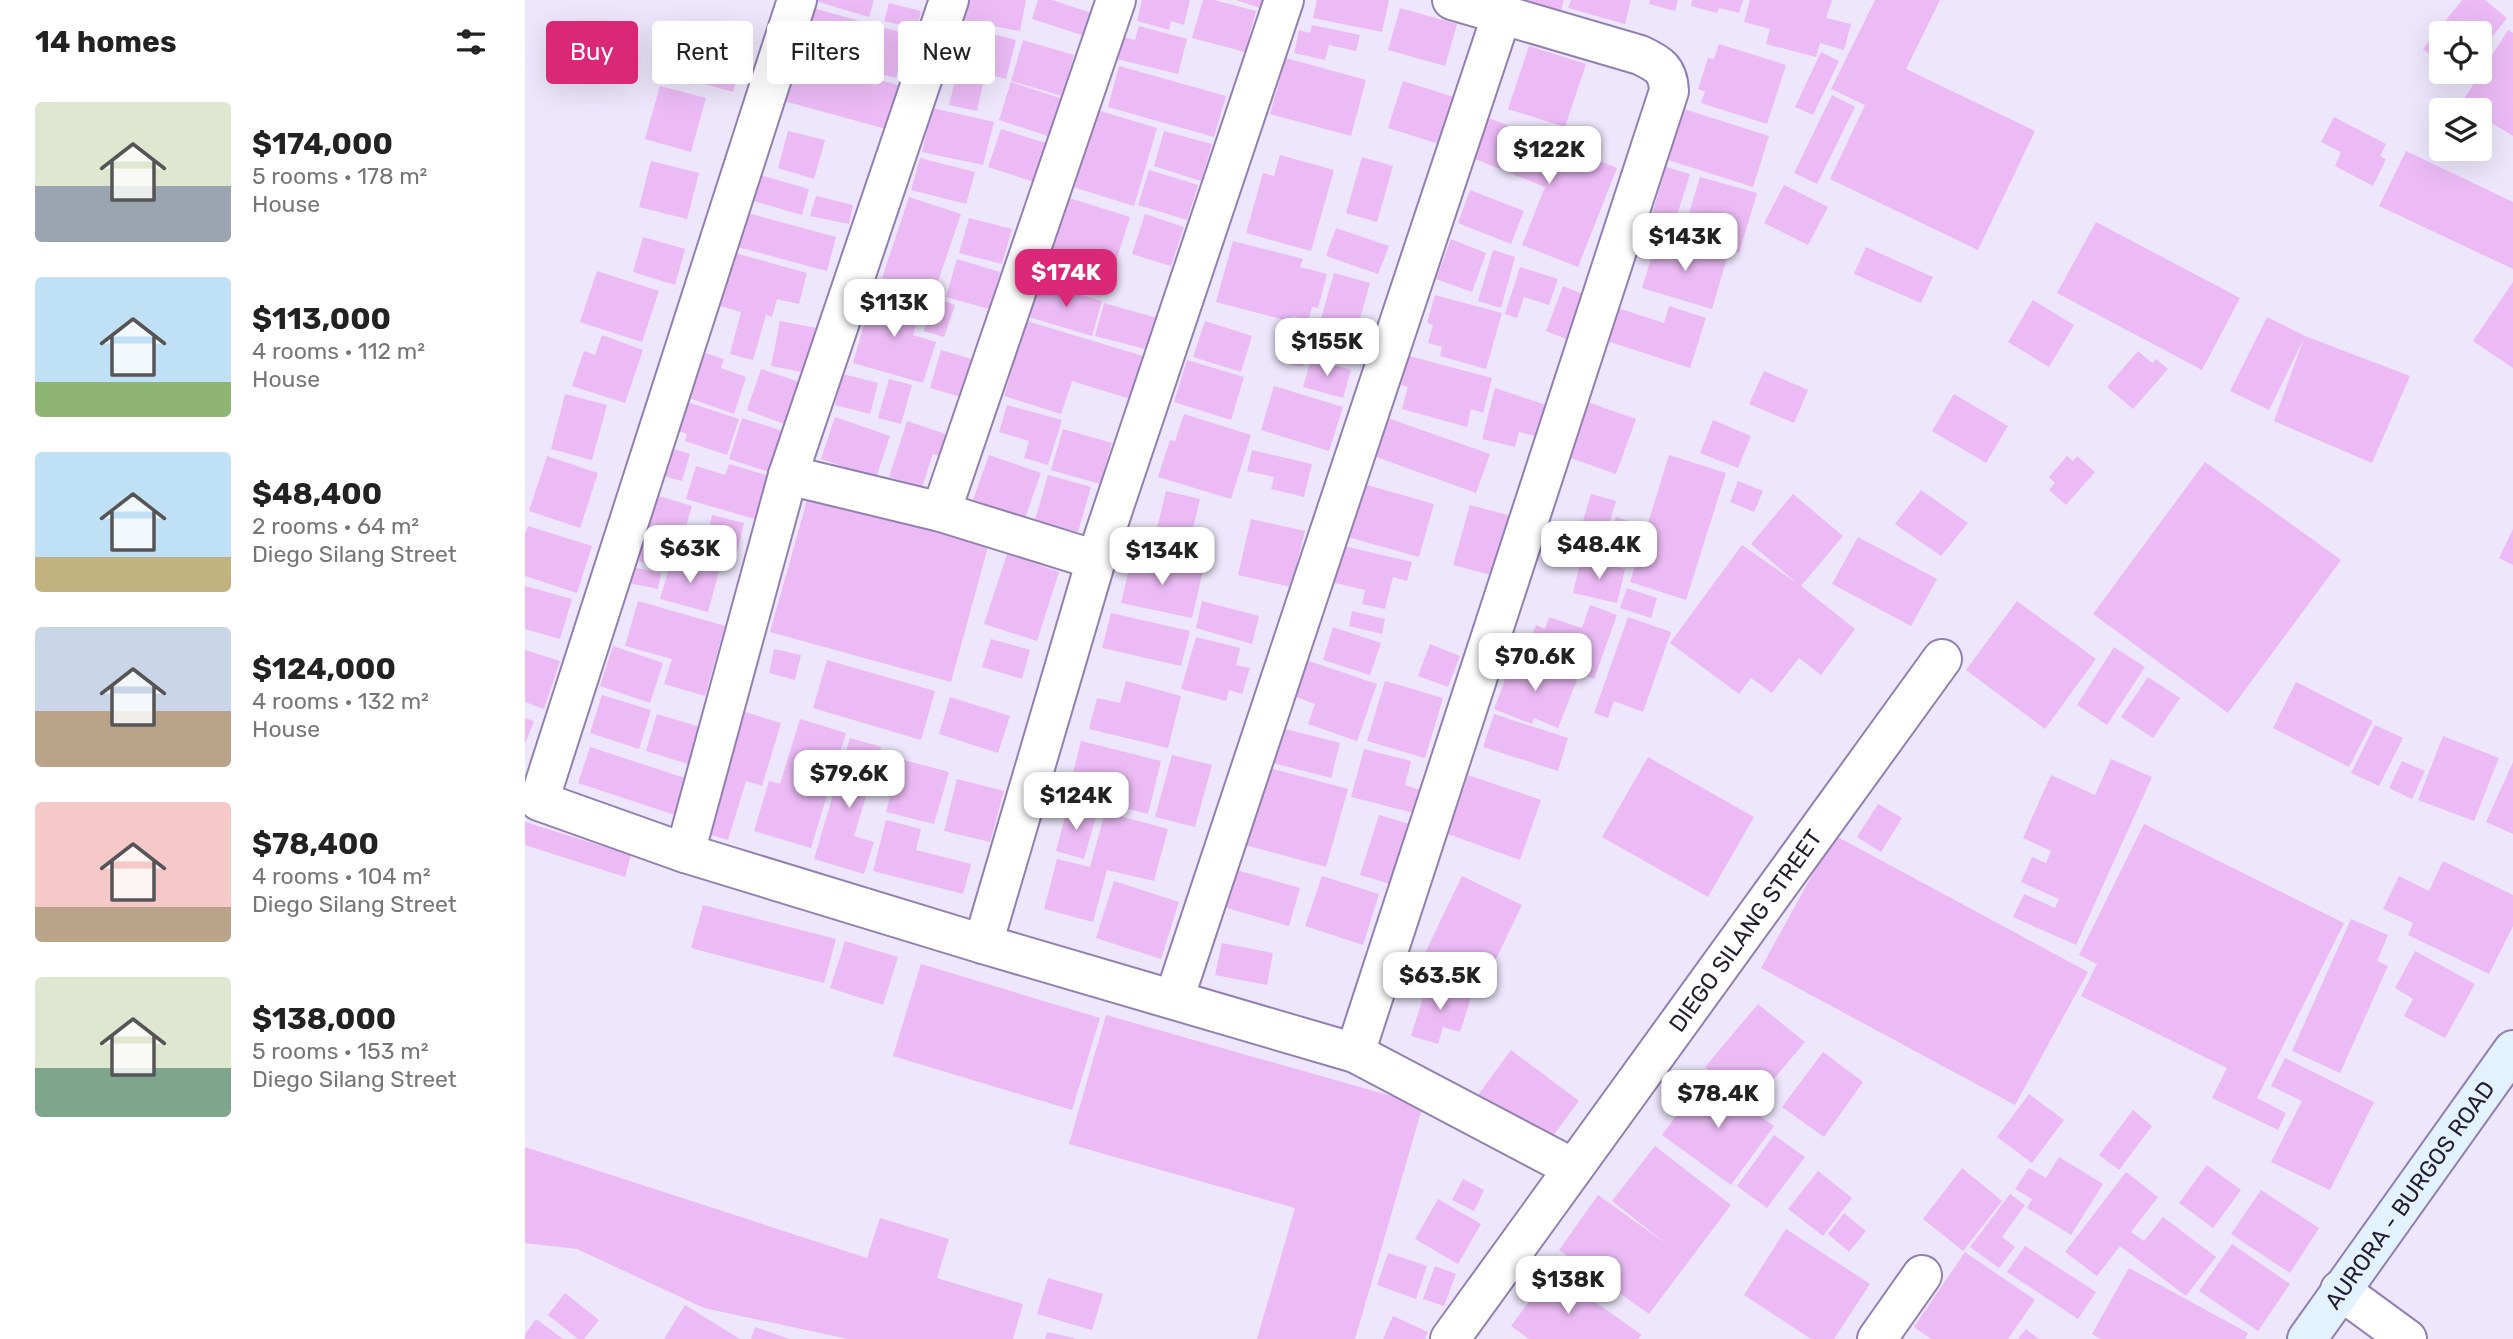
<!DOCTYPE html>
<meta charset="utf-8">
<style>
body{margin:0;font-family:Rubik,sans-serif;background:#f6f6f6;color:#222;height:100vh;display:flex;flex-direction:column;font-size:26px;white-space:nowrap}
*{box-sizing:border-box;margin:0}
p{font-size:23px;color:#767676}
.icon{flex:none;width:38px;height:38px;fill:none;stroke:currentColor;stroke-width:2;stroke-linecap:round;stroke-linejoin:round}
.map{position:relative;flex:1;overflow:hidden}
.side{display:flex;flex-direction:column;background:#fff;width:525px}
.side>*{flex:none}
.guide{position:absolute;left:21px;top:21px;width:665px;height:63px;display:flex;gap:14px}
.fabs{position:absolute;left:1904px;top:21px;display:grid;gap:14px}
.fabs a{display:grid;place-items:center;width:63px;height:63px;border-radius:7px;background:#fff;box-shadow:0 7px 28px #0002;font-size:35px}
.price{position:absolute;translate:-50% -60px;padding:0 16px;border-radius:14px;background:#fff;color:#222;font-size:23px;line-height:46px;filter:drop-shadow(0 2px 4px #0008)}
.price::after{content:'';position:absolute;left:50%;top:42px;width:21px;height:16px;margin-left:-10px;background:inherit;clip-path:polygon(0 0,100% 0,50% 100%)}
.price.active{background:#db2777;color:#fff}
ul{padding:0;list-style:none}
li{display:flex;align-items:center;gap:21px;height:175px;padding:0 35px}
li span{display:grid;place-items:center;flex:none;width:196px;height:140px;border-radius:7px;color:#555}
li>.icon{margin-inline-start:auto}
span .icon{width:84px;height:84px;fill:#fffc;stroke-width:1}
li b{font-size:30px}
h2{display:flex;justify-content:space-between;align-items:center;height:84px;padding:0 35px;font-size:30px}
.pill{padding:0 24px;border-radius:7px;background:#fff;box-shadow:0 7px 28px #0002;font-size:24px;line-height:63px}
.pill.active{background:#db2777;color:#fff}
main{display:flex;flex:1;min-height:0}
.map>svg:first-child{display:block}
.building{fill:#ecbbf6}
.lines{fill:none;stroke-linecap:round;stroke-linejoin:round}
.minor-casing{stroke:#9180b1;stroke-width:42}
.secondary-casing{stroke:#9180b1;stroke-width:42}
.minor{stroke:#fff;stroke-width:38}
.secondary{stroke:#e2f2ff;stroke-width:38}
.labels{text-anchor:middle;dominant-baseline:central;stroke-width:7;stroke-linejoin:round;paint-order:stroke}
.street-label{font-size:23px;fill:#241d30;stroke:#f7f7f7}
</style>
<main>
<section class="side">
<h2>14 homes<svg class="icon" aria-label="filters" viewBox="0 0 24 24"><path d="M4 7h16M4 17h16"/><circle cx="9" cy="7" r="2"/><circle cx="15" cy="17" r="2"/></svg></h2>
<ul>
<li><span style="background:linear-gradient(#dfe7d0 60%,#9aa5b1 0)"><svg class="icon" aria-label="home" viewBox="0 0 24 24"><path d="M3 11l9-7 9 7M6 9v11h12V9"/></svg></span><div><b>$174,000</b><p>5 rooms · 178 m²</p><p>House</p></div></li>
<li><span style="background:linear-gradient(#bfe0f5 75%,#8fb573 0)"><svg class="icon" aria-label="home" viewBox="0 0 24 24"><path d="M3 11l9-7 9 7M6 9v11h12V9"/></svg></span><div><b>$113,000</b><p>4 rooms · 112 m²</p><p>House</p></div></li>
<li><span style="background:linear-gradient(#bfe0f5 75%,#c2b280 0)"><svg class="icon" aria-label="home" viewBox="0 0 24 24"><path d="M3 11l9-7 9 7M6 9v11h12V9"/></svg></span><div><b>$48,400</b><p>2 rooms · 64 m²</p><p>Diego Silang Street</p></div></li>
<li><span style="background:linear-gradient(#c9d6e8 60%,#b9a48a 0)"><svg class="icon" aria-label="home" viewBox="0 0 24 24"><path d="M3 11l9-7 9 7M6 9v11h12V9"/></svg></span><div><b>$124,000</b><p>4 rooms · 132 m²</p><p>House</p></div></li>
<li><span style="background:linear-gradient(#f6c9c9 75%,#b9a48a 0)"><svg class="icon" aria-label="home" viewBox="0 0 24 24"><path d="M3 11l9-7 9 7M6 9v11h12V9"/></svg></span><div><b>$78,400</b><p>4 rooms · 104 m²</p><p>Diego Silang Street</p></div></li>
<li><span style="background:linear-gradient(#dfe7d0 65%,#7fa58c 0)"><svg class="icon" aria-label="home" viewBox="0 0 24 24"><path d="M3 11l9-7 9 7M6 9v11h12V9"/></svg></span><div><b>$138,000</b><p>5 rooms · 153 m²</p><p>Diego Silang Street</p></div></li>
</ul>
</section>
<div class="map">
<svg width="1988" height="1339" viewBox="0 0 1988 1339">
<rect width="100%" height="100%" fill="#ede6fc"/>
<path class="building" d="M287 0H349L344 17Z
M440 0H501L495 31 436 20Z
M513 0H527L570 14 563 37 507 19Z
M617 0H665L659 25 646 21 644 30 612 21Z
M678 0H689L731 11 720 52 667 38Z
M711 0H738L735 8Z
M792 0H864L857 32 788 18Z
M985 0H1039L1034 16Z
M1046 0H1106L1100 24 1043 8Z
M1125 0H1153L1150 11 1124 4Z
M1167 0H1218L1214 13 1194 8 1192 13 1166 6Z
M1225 0H1307L1301 18 1326 24 1319 50 1295 43 1291 57 1241 44 1245 29 1219 22Z
M1350 0H1415L1381 69 1510 131 1453 250 1305 179 1340 105 1306 89Z
M1937 0H1960L1982 18 1955 52V33H1916V64L1898 49Z
M364 3 396 11 392 29 359 21Z
M288 8 396 38 390 59 377 55 371 78 276 52Z
M875 8 932 24 920 66 863 50Z
M432 25 491 40 481 79 421 64Z
M787 25 835 35 831 51 804 45 800 60 769 53 774 30 785 33Z
M614 26 662 39 653 74 592 59 598 37 610 40Z
M1983 30 1988 33V136L1955 116V110H1946L1936 104Z
M153 31 220 48 208 92 169 81 167 85 140 78Z
M498 40 549 55 537 96 486 81Z
M1194 44 1261 65 1242 124 1176 103 1180 92 1173 89 1183 58 1189 59Z
M1004 46 1061 64 1040 127 983 109Z
M1296 52 1314 61 1288 115 1270 107Z
M271 56 373 85 361 129 259 101Z
M761 58 841 80 826 136 745 114Z
M594 66 701 96 689 137 583 107Z
M432 73 459 79 452 111 424 105Z
M878 81 929 97 914 144 863 128Z
M486 82 538 99 526 137 474 120Z
M135 86 181 98 166 152 120 139Z
M1307 95 1330 107 1292 184 1269 173Z
M407 108 469 122 458 165 397 152Z
M1159 109 1244 136 1228 187 1143 160Z
M572 110 632 128 609 206 548 187Z
M956 115 1092 168 1053 267 997 245 1020 187 940 155Z
M1809 117 1861 144 1855 156 1861 159 1848 186 1810 166 1816 152 1796 142Z
M476 129 524 144 512 183 463 167Z
M263 131 300 140 289 179 253 168Z
M639 131 687 144 676 181 629 166Z
M1881 151 1988 202V269L1854 206Z
M755 155 809 170 786 251 721 233 738 173 749 176Z
M837 157 868 166 852 222 821 213Z
M395 158 450 172 441 204 386 190Z
M126 161 174 173 162 219 114 207Z
M1141 167 1165 174 1149 225 1126 218Z
M624 170 673 185 662 220 613 205Z
M232 174 284 189 277 215 225 200Z
M1175 177 1232 193 1214 253 1157 236Z
M1259 185 1303 207 1283 245 1239 223Z
M945 190 999 211 986 244 933 223Z
M291 196 328 205 324 224 285 216Z
M384 197 436 214 408 296 357 278Z
M544 198 605 217 582 290 521 271Z
M215 211 311 237 302 271 205 245Z
M620 214 659 227 646 266 607 254Z
M444 218 487 229 477 264 434 253Z
M1571 222 1715 298 1677 370 1532 293Z
M811 228 864 246 853 274 801 256Z
M118 237 160 249 150 285 108 272Z
M1133 237 1202 258 1187 309 1117 288Z
M926 239 961 253 947 292 911 279Z
M708 241 778 259 775 267 802 274 793 308 787 307 783 321 768 316 767 322 691 302Z
M1341 247 1408 277 1396 303 1329 274Z
M968 250 990 257 976 308 953 301Z
M210 253 282 273 274 304 252 299 247 317 241 315 228 360 205 354 216 312 195 306Z
M432 259 475 272 464 309 421 297Z
M995 267 1033 279 1024 305 999 297 992 318 980 314Z
M72 271 134 291 117 342 55 322Z
M809 273 845 283 830 336 794 326Z
M1988 282V368L1948 341Z
M514 283 577 301 567 336 504 317Z
M1038 286 1066 297 1049 342 1021 331Z
M349 290 397 303 388 335 411 342 398 383 328 363Z
M910 295 977 313 961 369 915 356 917 347 903 343 908 325 902 323Z
M410 298 430 305 419 337 399 331Z
M1508 300 1549 325 1524 367 1483 342Z
M579 303 632 318 624 350 570 336Z
M1144 306 1181 318 1165 368 1082 341 1093 308 1139 323Z
M1742 317 1780 336 1885 376 1847 463 1749 421 1779 338 1744 410 1705 391Z
M255 321 291 328 282 373 246 366Z
M502 321 618 356 605 399 547 381 536 414 479 396Z
M680 321 727 336 716 372 668 357Z
M762 333 785 339 778 367 754 362Z
M77 335 118 350 100 403 47 386 59 351 70 355Z
M416 350 450 360 439 398 405 388Z
M1613 351 1627 363 1631 359 1643 369 1608 409 1582 387Z
M180 353 199 359 196 368 221 377 209 414 164 398Z
M884 356 967 378 958 413 946 409 942 427 877 409 883 387 876 385Z
M786 359 826 370 818 398 778 387Z
M662 360 719 377 706 420 649 402Z
M236 369 277 383 262 425 222 410Z
M1239 371 1283 390 1269 423 1224 404Z
M318 374 353 383 345 414 310 405Z
M364 379 387 385 376 424 353 418Z
M749 386 818 407 804 451 736 430Z
M970 388 1027 407 1019 438 994 432 990 447 957 439Z
M40 394 82 405 67 460 26 449Z
M1429 394 1483 426 1461 463 1407 431Z
M1051 398 1111 419 1091 474 1032 453Z
M159 401 214 419 202 455 160 441 162 434 150 430Z
M482 405 537 420 523 465 499 458 504 441 474 432Z
M659 414 726 435 706 499 633 477 645 440 650 441Z
M310 417 365 436 351 478 296 459Z
M860 417 965 454 951 493 846 455Z
M217 418 261 432 247 473 204 459Z
M1188 420 1226 436 1213 468 1175 453Z
M382 421 432 438 425 460 408 454 397 487 364 477Z
M538 429 587 443 575 484 526 470Z
M142 447 165 454 157 481 134 475Z
M727 450 787 464 779 497 746 489 749 477 722 471Z
M464 455 516 473 500 518 448 500Z
M1144 455 1201 473 1161 600 1105 582Z
M22 456 73 473 55 528 4 511Z
M1542 456 1548 461 1552 456 1570 472 1541 505 1524 490 1530 483 1524 477Z
M1680 462 1816 560 1703 713 1568 614Z
M204 464 247 477 233 520 161 499 171 466 200 475Z
M523 475 566 487 553 532 510 520Z
M1213 481 1238 491 1229 512 1205 502Z
M835 483 909 504 894 557 819 536Z
M1396 490 1443 523 1416 556 1370 524Z
M641 491 675 499 667 533 679 536 676 546 689 549 685 567 626 553Z
M284 493 464 543 426 682 245 632Z
M1066 494 1091 501 1079 541 1054 534Z
M1268 494 1318 536 1276 586 1330 629 1296 675 1274 658 1247 693 1226 678 1214 694 1145 643 1217 545 1273 584 1226 544Z
M134 496 167 506 160 530 179 536 173 556 119 540Z
M945 505 994 518 977 578 928 565Z
M187 515 219 523 209 565 177 558Z
M1091 517 1117 525 1110 549 1084 541Z
M726 519 780 531 766 587 713 575Z
M3 526 67 546 52 593 0 576V534Z
M1988 529V565L1974 558Z
M1333 537 1412 579 1386 626 1307 584Z
M811 544 887 562 882 581 868 577 860 609 837 604 840 590 802 581Z
M118 545 145 551 141 567 114 561Z
M482 554 534 572 512 641 459 624Z
M607 556 678 571 667 618 596 603Z
M147 558 194 571 183 612 135 599Z
M1056 559 1100 569 1092 603 1048 593Z
M107 567 136 573 133 589 104 583Z
M0 586 47 599 35 639 0 629Z
M1102 588 1132 598 1126 618 1095 608Z
M113 601 200 626 180 696 139 684 147 659 100 646Z
M677 601 734 616 727 644 671 628Z
M1492 601 1571 659 1520 729 1441 670Z
M1065 605 1092 615 1069 679 1004 655 1010 640 1006 639 1011 625 1020 629 1024 617 1057 628Z
M827 611 860 619 857 634 824 626Z
M586 613 665 631 656 666 577 648Z
M1103 617 1146 632 1118 712 1089 701 1083 718 1069 713Z
M808 627 856 643 845 675 798 660Z
M671 637 715 648 711 665 725 668 717 694 704 690 701 701 656 689Z
M466 639 505 650 497 679 457 667Z
M905 644 935 656 923 687 893 676Z
M88 646 138 663 125 703 75 686Z
M1589 647 1620 667 1582 725 1552 705Z
M249 649 276 655 270 680 244 673Z
M0 650 35 661 19 709 0 702Z
M989 656 1052 680 1033 728 1009 718 1007 724 969 709Z
M302 660 410 691 396 740 288 708Z
M781 660 852 684 832 741 783 724 790 704 768 696Z
M1623 677 1655 698 1628 738 1596 717Z
M601 681 656 696 643 748 564 729 572 698 595 703Z
M860 681 918 698 900 758 842 741Z
M1771 682 1848 721 1824 767 1748 728Z
M77 695 126 710 114 749 65 733Z
M425 697 485 716 473 753 414 734Z
M217 711 256 723 237 786 221 781 203 840 179 833Z
M132 714 175 727 163 764 121 751Z
M969 714 1043 738 1033 771 958 747Z
M0 718 9 721 0 744Z
M275 719 321 733 286 848 229 831 244 781 255 784Z
M1850 725 1878 738 1854 786 1826 773Z
M753 727 815 743 806 778 744 762Z
M1918 736 1974 758 1949 821 1893 800Z
M325 738 356 747 329 836 349 842 339 874 289 859Z
M556 741 636 761 623 814 543 794Z
M65 747 163 779 150 815 53 783Z
M839 749 886 761 880 785 895 790 889 813 826 797Z
M647 755 687 765 670 827 630 817Z
M1123 757 1229 817 1183 897 1077 837Z
M375 759 424 772 409 824 361 812Z
M1586 759 1627 777 1551 945 1488 917 1499 894 1530 908 1534 899 1496 882 1507 857 1521 863 1526 851 1498 838 1526 775 1570 795Z
M1877 761 1900 771 1887 799 1864 788Z
M1988 762V834L1961 822Z
M741 767 823 789 801 867 720 845Z
M943 775 1016 800 995 860 923 834Z
M432 779 479 791 465 842 419 831Z
M1353 804 1377 818 1356 852 1332 837Z
M543 806 572 813 559 859 531 851Z
M580 812 643 829 629 881 582 870 568 922 519 909 532 859 565 867Z
M854 815 898 828 879 888 835 875Z
M361 820 396 829 391 850 446 864 438 894 348 871Z
M0 822 106 855 100 877 0 845Z
M1619 824 1819 923 1732 1098 1761 1113 1753 1130 1687 1098 1702 1068 1556 996 1572 964 1554 955Z
M1309 835 1563 972 1490 1105 1236 968Z
M1918 861 1988 895V926L1964 974 1883 935 1888 923 1858 909 1874 876 1904 891Z
M708 869 775 888 764 926 698 907Z
M797 876 854 894 838 945 780 926Z
M937 876 997 905 959 984 899 955Z
M589 881 654 902 636 959 571 938Z
M178 905 311 939 299 983 166 948Z
M1826 919 1863 935 1852 961 1863 966 1815 1073 1767 1051Z
M320 941 373 957 358 1005 305 988Z
M697 943 748 953 742 985 690 975Z
M1890 951 1950 984 1920 1038 1879 1016 1888 999 1870 988Z
M396 964 575 1018 547 1110 368 1056Z
M903 982 947 995 935 1032 918 1027 913 1044 886 1036Z
M1233 1004 1280 1042 1226 1106 1180 1067Z
M581 1015 898 1105 830 1339H732L770 1208 544 1144Z
M986 1050 1054 1101 1021 1145 953 1095Z
M1298 1052 1338 1082 1299 1137 1257 1107Z
M1760 1058 1849 1102 1805 1190 1746 1162 1777 1101 1746 1086Z
M1180 1076 1249 1126 1206 1185 1137 1135Z
M1504 1094 1539 1120 1507 1163 1472 1137Z
M1608 1110 1627 1126 1594 1170 1574 1155Z
M1249 1135 1280 1157 1242 1208 1212 1186Z
M1130 1146 1206 1205 1124 1314 1034 1250 1073 1195 1143 1245 1087 1201Z
M0 1147 342 1258 355 1218 424 1239 412 1278 498 1304 488 1339H323L179 1308 52 1249 0 1243Z
M1534 1157 1578 1184 1546 1235 1502 1208 1507 1199 1490 1189 1504 1168 1521 1178Z
M1682 1165 1716 1190 1688 1228 1654 1203Z
M1437 1168 1477 1201 1438 1251 1398 1219Z
M1293 1171 1327 1198 1298 1236 1263 1209Z
M1601 1172 1633 1197 1606 1232 1619 1241 1638 1217 1691 1257 1661 1296 1595 1246 1572 1276 1540 1252Z
M938 1179 959 1190 949 1211 927 1200Z
M1736 1190 1794 1228 1765 1273 1706 1234Z
M1485 1194 1500 1205 1477 1237 1490 1247 1474 1268 1445 1247Z
M913 1199 956 1224 933 1264 890 1239Z
M1319 1213 1341 1231 1324 1252 1303 1234Z
M1261 1229 1345 1284 1309 1339H1286L1219 1295Z
M1707 1244 1765 1284 1733 1331 1674 1291Z
M1500 1246 1571 1292 1553 1319 1482 1272Z
M1440 1252 1510 1300 1483 1339H1406L1389 1327Z
M863 1253 902 1266 891 1299 852 1285Z
M910 1266 931 1274 919 1306 898 1299Z
M1604 1268 1723 1333 1720 1339H1576L1567 1334Z
M1026 1271 1117 1335 1113 1339H1004L986 1326Z
M523 1278 578 1294 567 1330 512 1314Z
M40 1293 74 1320 59 1339H53L23 1315Z
M160 1305 215 1339H139Z
M868 1316 903 1332 900 1339H858Z
M11 1319 38 1339H0V1334Z
M230 1327 264 1339H226Z
M1501 1329 1514 1339H1493Z
M522 1332 549 1338V1339H520Z"/>
<g class="lines">
<defs>
<g id="minor">
<path d="M272 0 14 801 160 853 458 944 830 1053 1048 1168"/>
<path d="M263 475 416 512 571 560"/>
<path d="M416 512 591 0"/>
<path d="M160 853 263 475 424 0"/>
<path d="M458 944 571 560 759 0"/>
<path d="M649 999 977 14"/>
<path d="M830 1053 1144 91C1143 69 1134 64 1115 55L927 0"/>
<path d="M1815 1290 1882 1339"/>
<path id="s1" d="M925 1339 1417 659"/>
<path d="M1352 1339 1397 1275"/>
</g>
<g id="secondary">
<path id="s2" d="M1782 1339 1988 1050"/>
</g>
</defs>
<use href="#minor" class="minor-casing"/>
<use href="#secondary" class="secondary-casing"/>
<use href="#minor" class="minor"/>
<use href="#secondary" class="secondary"/>
</g>
<g class="labels">
<g class="street-label">
<text stroke="none"><textPath href="#s1" startOffset="504">DIEGO SILANG STREET</textPath></text>
<text stroke="none"><textPath href="#s2" startOffset="177">AURORA - BURGOS ROAD</textPath></text>
</g>
</g>
</svg>
<div class="fabs">
<a><svg class="icon" aria-label="locate" viewBox="0 0 24 24"><circle cx="12" cy="12" r="6"/><path d="M12 2v4M12 18v4M2 12h4M18 12h4"/></svg></a>
<a><svg class="icon" aria-label="layers" viewBox="0 0 24 24"><path d="M12 4l9 5-9 5-9-5zM3 14l9 5 9-5"/></svg></a>
</div>
<b class="price" style="left:1024px;top:186px">$122K</b>
<b class="price" style="left:1160px;top:273px">$143K</b>
<b class="price active" style="left:541px;top:309px">$174K</b>
<b class="price" style="left:369px;top:339px">$113K</b>
<b class="price" style="left:802px;top:378px">$155K</b>
<b class="price" style="left:1074px;top:581px">$48.4K</b>
<b class="price" style="left:165px;top:585px">$63K</b>
<b class="price" style="left:637px;top:587px">$134K</b>
<b class="price" style="left:1010px;top:693px">$70.6K</b>
<b class="price" style="left:324px;top:810px">$79.6K</b>
<b class="price" style="left:551px;top:832px">$124K</b>
<b class="price" style="left:915px;top:1012px">$63.5K</b>
<b class="price" style="left:1193px;top:1130px">$78.4K</b>
<b class="price" style="left:1043px;top:1316px">$138K</b>
<div class="guide">
<a class="pill active">Buy</a>
<a class="pill">Rent</a>
<a class="pill">Filters</a>
<a class="pill">New</a>
</div>
</div>
</main>
